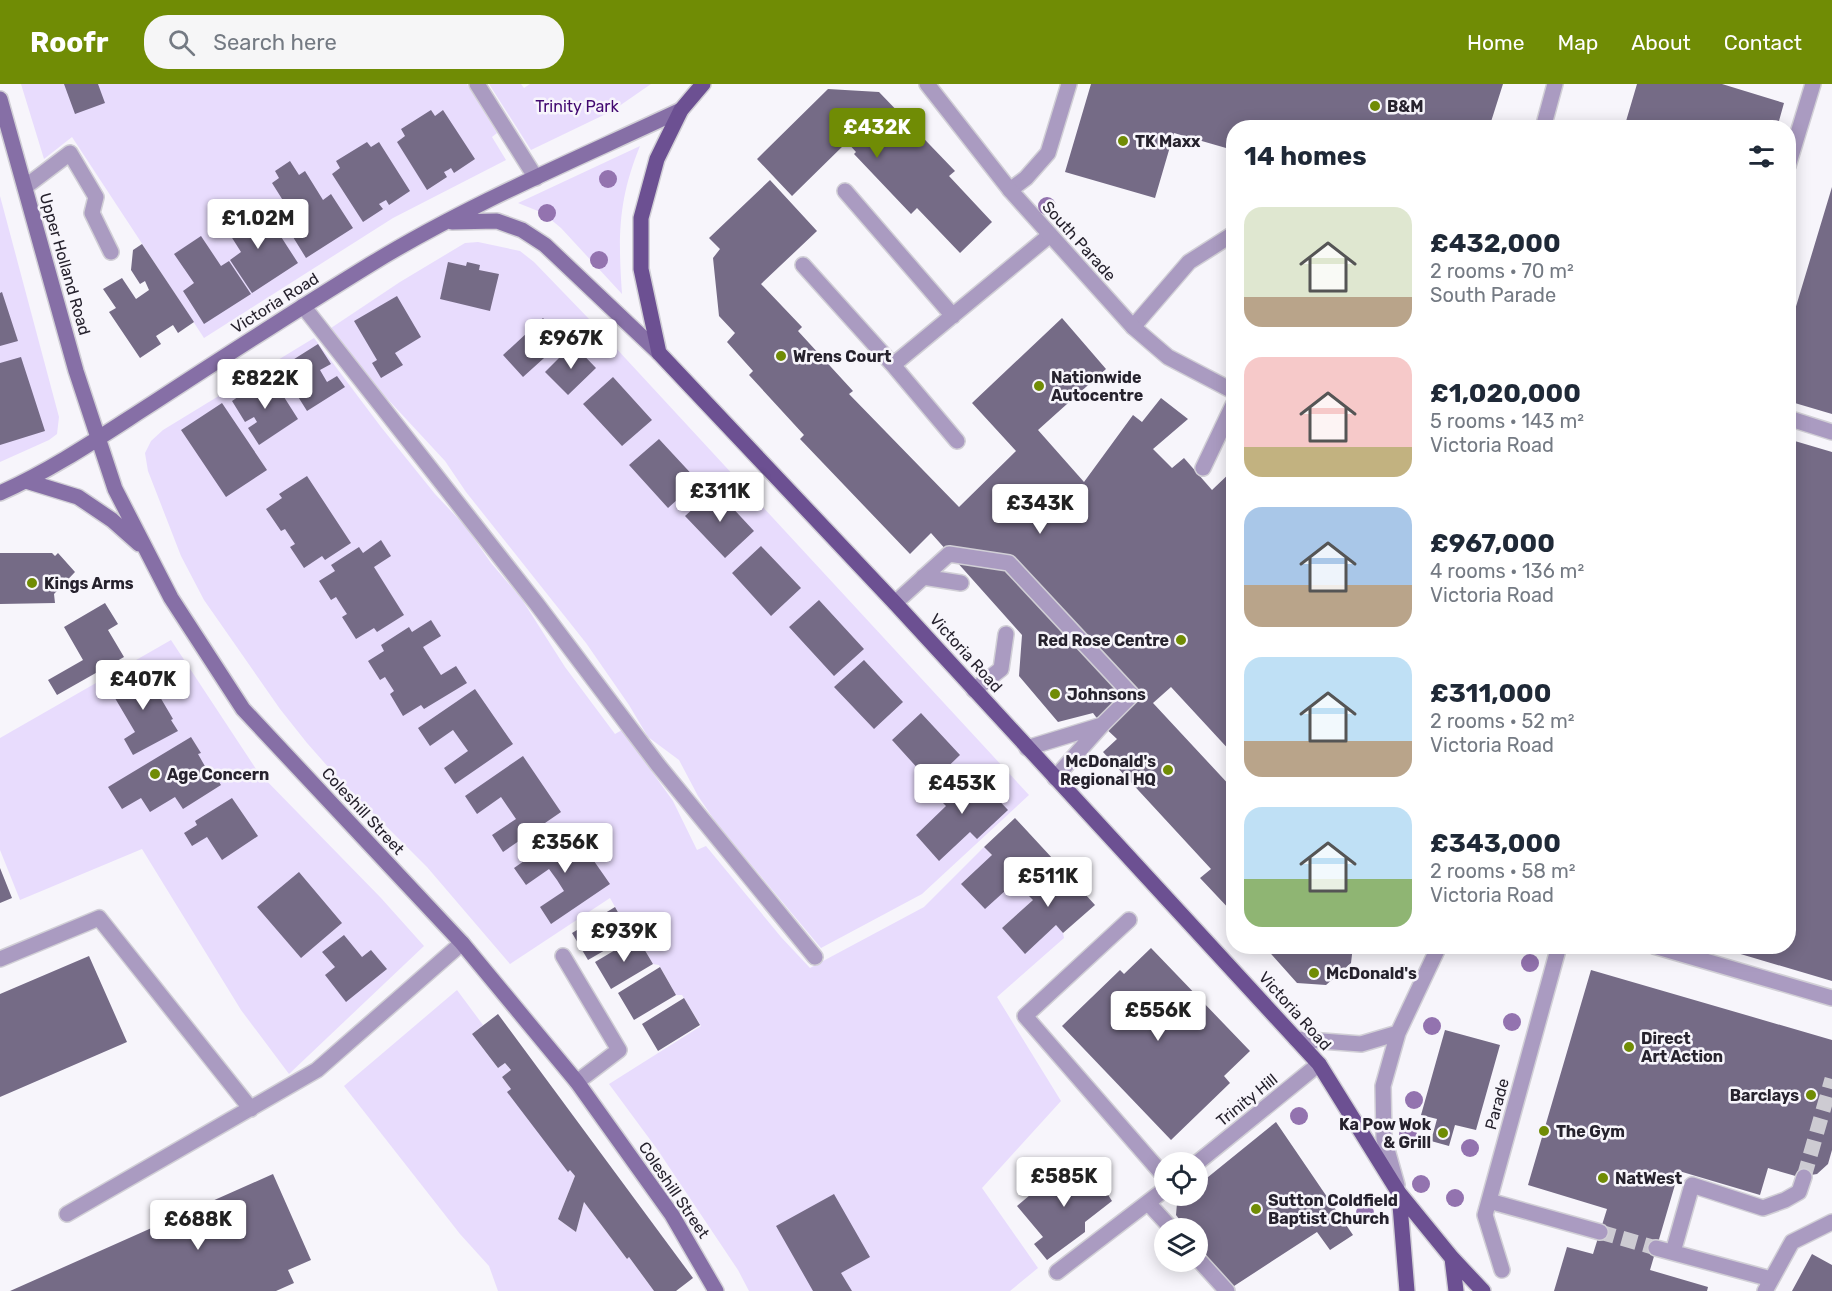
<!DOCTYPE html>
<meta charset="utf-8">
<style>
body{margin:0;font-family:Rubik,sans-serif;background:#f6f6f7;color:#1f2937;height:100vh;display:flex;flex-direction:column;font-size:22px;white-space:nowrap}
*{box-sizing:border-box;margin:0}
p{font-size:20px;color:#747a83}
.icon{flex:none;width:33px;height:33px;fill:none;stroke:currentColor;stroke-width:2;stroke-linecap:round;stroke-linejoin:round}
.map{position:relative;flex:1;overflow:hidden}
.panel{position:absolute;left:1226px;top:36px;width:570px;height:834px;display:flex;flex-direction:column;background:#fff;border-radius:24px;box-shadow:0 3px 15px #0003}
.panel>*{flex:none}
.fabs{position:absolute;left:1154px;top:1068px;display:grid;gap:12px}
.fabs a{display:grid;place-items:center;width:54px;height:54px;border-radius:50%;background:#fff;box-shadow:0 3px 15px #0003;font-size:30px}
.price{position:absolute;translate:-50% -51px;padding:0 14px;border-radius:6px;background:#fff;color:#222;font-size:20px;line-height:39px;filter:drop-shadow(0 2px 3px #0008)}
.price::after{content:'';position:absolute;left:50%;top:36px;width:18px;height:14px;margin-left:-9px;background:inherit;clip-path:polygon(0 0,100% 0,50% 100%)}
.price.current{background:#708c05;color:#fff}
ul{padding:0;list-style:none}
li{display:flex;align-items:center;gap:18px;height:150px;padding:0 18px}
li span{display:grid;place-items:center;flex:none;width:168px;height:120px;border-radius:18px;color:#555}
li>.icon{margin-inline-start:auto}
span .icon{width:72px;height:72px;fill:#fffc;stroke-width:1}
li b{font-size:26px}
h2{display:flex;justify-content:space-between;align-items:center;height:72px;padding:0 18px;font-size:26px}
header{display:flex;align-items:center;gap:36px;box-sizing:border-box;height:84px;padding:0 30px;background:#708c05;color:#fff}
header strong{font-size:28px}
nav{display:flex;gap:33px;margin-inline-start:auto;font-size:21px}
.search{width:420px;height:54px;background:#f6f6f7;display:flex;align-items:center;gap:15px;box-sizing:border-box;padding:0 21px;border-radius:24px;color:#747a83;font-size:22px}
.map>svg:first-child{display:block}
.green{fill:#e8dcfd}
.building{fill:#756b86}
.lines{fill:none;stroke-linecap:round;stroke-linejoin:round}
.street-tunnel{stroke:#cdcbd2;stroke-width:15;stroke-dasharray:15 8;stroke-linecap:butt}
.lane-casing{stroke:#d1cfd6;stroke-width:18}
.street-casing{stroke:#d1cfd6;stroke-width:18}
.secondary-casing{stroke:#d1cfd6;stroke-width:18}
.primary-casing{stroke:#d1cfd6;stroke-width:18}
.lane{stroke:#aa9bc1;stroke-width:15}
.street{stroke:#aa9bc1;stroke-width:15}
.secondary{stroke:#866fa6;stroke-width:15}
.primary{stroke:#6c5092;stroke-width:15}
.tree{fill:#9373af}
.poi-dot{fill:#708c05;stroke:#f7f5fb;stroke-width:2}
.labels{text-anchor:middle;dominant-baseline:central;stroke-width:5;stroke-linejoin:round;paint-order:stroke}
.park-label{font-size:16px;fill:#420970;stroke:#f7f5fb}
.poi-label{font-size:16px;font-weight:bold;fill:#26222d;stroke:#f7f5fb;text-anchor:start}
.street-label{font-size:16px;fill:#26222d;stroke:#f7f5fb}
</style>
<header>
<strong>Roofr</strong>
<div class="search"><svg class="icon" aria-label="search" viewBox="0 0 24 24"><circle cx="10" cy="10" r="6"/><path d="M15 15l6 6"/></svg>Search here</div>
<nav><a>Home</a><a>Map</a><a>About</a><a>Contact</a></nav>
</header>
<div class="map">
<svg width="1832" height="1207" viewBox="0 0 1832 1207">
<rect width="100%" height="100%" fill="#f7f5fb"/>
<path class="green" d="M21 0H467L497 49 492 53 506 76 393 134 204 254 72 53 44 75Z
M489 0H521L524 4 530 0H651L612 27 531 66Z
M640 62C618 116 618 152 622 210L561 144 543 129 518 119Z
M0 112 59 333 57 350 49 356 0 378Z
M478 158 520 167 534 178 590 236 1029 711 922 810 821 864 717 740 698 712 679 676 648 653 629 621 586 559 466 408 445 377 382 309 331 244 400 198 465 159Z
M314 254 381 343 435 410 466 443 491 479 521 514 565 583 615 650 622 646 673 717 697 766 706 762 781 853 810 884 924 823 984 763 1033 816 1002 844 1025 869 1056 841 1063 849 1064 854 997 913 1061 1017 982 1104 1038 1184 1010 1207H749L738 1186 657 1065 609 1000 701 942 682 911H676L659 881 653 880 637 853 631 851 610 814 510 880 427 783 337 693 307 659 280 625 204 516 181 472 148 387 145 369 151 357 163 346Z
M171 556 258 688 381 814 424 862 289 990 241 926 142 765 20 816 0 766V654Z
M457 906 483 941 472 950 498 984 505 979 511 986 502 993 511 1005 508 1009 575 1092 558 1135 576 1148 584 1118 627 1175 629 1173 654 1207H498L489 1182 460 1150 344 1002Z"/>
<path class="building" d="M64 0H98L105 19 75 30Z
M1091 0H1503L1489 44H1233V66L1174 49 1155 114 1065 88Z
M1637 0H1722L1784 19 1777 44H1624Z
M828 5 879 8 955 87 949 92 992 138 960 169 917 124 911 130 854 70 856 68 847 58 792 112 757 75Z
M431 26 435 32 443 26 475 75 454 89 451 84 448 86 444 88 447 93 427 106 397 58 405 52 401 45Z
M367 58 371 63 379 58 410 107 389 121 386 116 379 120 383 125 363 138 332 90 340 84 336 77Z
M290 77 299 91 305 87 323 116 331 110 353 144 306 174 285 140 294 134 272 99 279 94 275 87Z
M770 96 817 147 761 200 802 243 798 247 853 307 849 310 959 423 1016 367 972 319 1062 234 1106 285 1038 346 1084 398 1133 331 1142 338 1161 314 1188 335 1153 365 1172 384 1184 374 1212 406 1233 386V670L1171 603 1153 619 1233 705V829L1200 794 1211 785 1103 668 1117 655 1102 641 1093 629 1058 638 1019 592 1022 551 931 449 910 470 800 355 804 351 749 291 753 287 727 258 735 249 719 232 713 174 720 165 709 154Z
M1832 103V330L1788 317V249Z
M248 121 268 151 276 145 298 179 252 209 230 176 241 168 222 138Z
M201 152 221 182 229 177 251 210 204 240 183 207 194 199 174 170Z
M142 160 194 238 178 249 173 241 156 252 161 260 140 274 109 228 116 224 103 205 122 194 136 215 149 206 145 197 140 200 131 186 133 166Z
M448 178 466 182 467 178 480 181 479 186 499 190 490 227 440 215Z
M2 208 18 257 0 262V209Z
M397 212 421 253 395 269 403 281 381 294 372 279 377 276 354 237Z
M543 234 564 256 523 293 503 271Z
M318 260 331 280 320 286 327 298 337 292 345 303 307 327 280 284Z
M573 260 596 284 568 311 545 288Z
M21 273 45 347 0 361V279Z
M270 291 298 335 259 361 248 344 257 338 254 333 245 338 232 317Z
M613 293 652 336 622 362 583 320Z
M222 319 267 386 226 413 181 346Z
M659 355 698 397 668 424 629 381Z
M1788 355 1832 368V897L1717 863 1788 862Z
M307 392 351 459 325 476 322 472 304 484 290 463 295 460 285 445 281 447 266 425 282 414 279 410Z
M715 405 754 447 725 474 685 432Z
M381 456 391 472 374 483 404 531 377 548 374 544 356 555 342 533 347 530 343 524 336 513 331 516 319 497 335 487 331 481 359 463 363 469Z
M761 462 801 504 771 532 732 489Z
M0 469H52L55 472 58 469 75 488 54 510 55 519 0 520Z
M819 516 864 565 834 592 789 543Z
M105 519 118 540 108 546 124 573 57 611 48 596 83 576 64 543Z
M431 536 441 552 423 563 441 591 456 582 467 599 424 625 421 621 403 632 390 610 394 607 385 593 380 596 368 577 384 567 381 561 409 543 412 548Z
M864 576 903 618 874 645 834 603Z
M143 584 173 635 171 636 178 647 133 671 124 655 135 648 109 604Z
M475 605 513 660 455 700 444 684 468 667 453 646 430 662 418 644Z
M921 629 960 671 931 699 892 656Z
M191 653 201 669 198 670 206 684 210 683 221 701 183 725 175 713 150 728 141 714 122 725 108 703Z
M523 672 561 728 503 768 492 751 516 735 501 713 477 730 465 712Z
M969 685 1008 726 977 755 970 748 939 777 916 751 946 722 938 714Z
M232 714 258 752 222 776 207 753 192 762 184 749 197 741 195 737Z
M1015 734 1053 775 1022 804 1016 797 985 825 961 800 992 771 984 763Z
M571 744 610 800 551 840 540 823 564 807 557 796 549 785 526 801 514 784Z
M1056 778 1095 821 1063 849 1056 841 1025 870 1002 844 1033 816 1024 807Z
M0 784 12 814 0 819Z
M299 788 342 839 301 874 257 823Z
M615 823 631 851 588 876 572 849Z
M344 851 362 873 371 866 387 885 346 918 325 891 335 883 322 868Z
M637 853 653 880 611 905 595 878Z
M1264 862H1353L1351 879 1326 901 1297 899Z
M1151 864 1250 967 1224 992 1230 999 1171 1056 1062 942 1120 886 1124 890Z
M89 872 127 958 0 1013V910Z
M660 883 676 911 634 936 618 909Z
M1591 886 1832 956V1066L1828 1080 1817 1090 1799 1093 1768 1084 1760 1111 1679 1087 1650 1186 1708 1203 1707 1207H1554L1567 1163 1593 1170 1607 1125 1528 1101Z
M684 914 700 941 658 967 642 940Z
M498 930 693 1194 676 1207H654L629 1173 627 1175 584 1118 576 1148 558 1135 575 1092 570 1086 568 1088 507 1008 511 1005 502 993 511 986 505 979 498 984 472 950Z
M1445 946 1500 961 1476 1046 1455 1041 1449 1062 1431 1057 1437 1035 1421 1031Z
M1276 1038 1353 1151 1330 1166 1317 1148 1231 1204 1197 1159V1144H1186L1176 1131 1177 1119 1186 1112H1197V1102Z
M1069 1078 1085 1096 1094 1089 1112 1117 1085 1138V1148L1047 1176 1034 1160 1043 1153 1017 1122Z
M273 1090 311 1176 288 1186 294 1199 276 1207H10Z
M834 1110 870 1173 841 1189 852 1207H813L776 1142Z
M1812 1170 1832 1181V1207H1792Z"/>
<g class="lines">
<path class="street-tunnel" d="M1804 1093 1832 995
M1600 1148 1656 1164"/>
<defs>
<path id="lane" d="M1543 44 1555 0
M1788 82 1813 0
M25 103 70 69 96 113 92 129 111 168
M1010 106 1026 94 1048 69 1069 0
M845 107 953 232
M803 181 893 281 957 357
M303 222 536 519 658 681 815 873
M1133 243 1189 178 1233 150
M893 281 1050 151
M1203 384 1233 321
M923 493 961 499
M895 519 949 470 1009 479 1132 611 1102 641 1027 664
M974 606 1001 585 1006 550
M1055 694 1102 641
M1129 836 1025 932 1164 1092
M563 872 619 966 577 998
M0 875 99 834 251 1025
M1148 1119 1171 1144
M67 1130 317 986 462 859
M1197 1174 1227 1207
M1765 1207 1792 1158 1832 1138"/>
<path id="street" d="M477 0 536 94
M927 0 1010 106 1133 243 1168 273 1233 307
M1788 334 1832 348
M1654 862 1832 914
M1296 955 1361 960 1398 949
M1197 1079 1319 980
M1397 1101 1384 1055 1383 1002 1398 949 1439 862
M1489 1117 1600 1148
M1656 1164 1771 1195
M1673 1168 1692 1101 1763 1124 1785 1116 1799 1108 1804 1093
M1502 1186 1485 1131 1559 862
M1057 1188 1164 1106"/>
<path id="secondary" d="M0 15 76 287 115 405 171 514 243 625 462 859 577 998 672 1131 716 1207
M452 138 497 137 522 146 545 161 659 269
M26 397 78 413 112 436 139 460
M0 409C54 385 103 351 153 319 225 272 298 225 371 180 469 120 577 75 681 26"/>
<path id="primary" d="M703 0 681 26 657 75 641 134V185L659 269 895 519 1319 980 1399 1109 1452 1174 1483 1207
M1399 1109 1407 1207
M1452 1174 1456 1207"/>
</defs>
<use href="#lane" class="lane-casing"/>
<use href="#street" class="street-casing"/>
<use href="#secondary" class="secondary-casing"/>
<use href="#primary" class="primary-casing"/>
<use href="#lane" class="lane"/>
<use href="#street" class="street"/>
<use href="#secondary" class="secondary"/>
<use href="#primary" class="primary"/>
</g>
<g class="tree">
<circle cx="608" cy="95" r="9"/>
<circle cx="1047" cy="122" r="9"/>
<circle cx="547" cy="129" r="9"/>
<circle cx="599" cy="176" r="9"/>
<circle cx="1530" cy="879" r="9"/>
<circle cx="1512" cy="938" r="9"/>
<circle cx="1432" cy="942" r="9"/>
<circle cx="1414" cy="1016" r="9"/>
<circle cx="1299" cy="1032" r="9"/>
<circle cx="1408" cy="1051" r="9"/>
<circle cx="1470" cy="1064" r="9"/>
<circle cx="1421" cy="1100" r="9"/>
<circle cx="1455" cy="1114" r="9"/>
<circle cx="1365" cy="1129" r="9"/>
</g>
<g class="poi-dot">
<circle cx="1375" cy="22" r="6"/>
<circle cx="1123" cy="57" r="6"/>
<circle cx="781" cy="272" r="6"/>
<circle cx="1039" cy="302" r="6"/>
<circle cx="32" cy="499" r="6"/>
<circle cx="1181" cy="556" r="6"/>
<circle cx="1055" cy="610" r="6"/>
<circle cx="1168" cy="686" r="6"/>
<circle cx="155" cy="690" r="6"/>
<circle cx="1314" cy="889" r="6"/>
<circle cx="1629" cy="963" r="6"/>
<circle cx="1811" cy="1011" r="6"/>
<circle cx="1544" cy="1047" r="6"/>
<circle cx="1443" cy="1049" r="6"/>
<circle cx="1603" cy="1094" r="6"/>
<circle cx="1256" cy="1125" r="6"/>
</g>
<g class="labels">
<g class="park-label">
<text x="577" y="22">Trinity Park</text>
</g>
<g class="poi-label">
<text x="1387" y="22">B&amp;M</text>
<text x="1135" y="57">TK Maxx</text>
<text x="793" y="272">Wrens Court</text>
<text x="1051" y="293">Nationwide<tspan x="1051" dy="18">Autocentre</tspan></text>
<text x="44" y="499">Kings Arms</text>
<text x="1169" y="556" text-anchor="end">Red Rose Centre</text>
<text x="1067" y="610">Johnsons</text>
<text x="1156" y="677" text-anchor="end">McDonald's<tspan x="1156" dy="18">Regional HQ</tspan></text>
<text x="167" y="690">Age Concern</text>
<text x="1326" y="889">McDonald's</text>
<text x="1641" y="954">Direct<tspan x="1641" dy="18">Art Action</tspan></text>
<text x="1799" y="1011" text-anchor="end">Barclays</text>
<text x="1431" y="1040" text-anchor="end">Ka Pow Wok<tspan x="1431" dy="18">&amp; Grill</tspan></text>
<text x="1556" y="1047">The Gym</text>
<text x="1615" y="1094">NatWest</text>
<text x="1268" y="1116">Sutton Coldfield<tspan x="1268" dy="18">Baptist Church</tspan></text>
</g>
<g class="street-label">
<text transform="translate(1079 157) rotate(48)">South Parade</text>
<text transform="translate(65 180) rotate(74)">Upper Holland Road</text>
<text transform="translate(275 219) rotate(-32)">Victoria Road</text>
<text transform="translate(966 569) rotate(48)">Victoria Road</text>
<text transform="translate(363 727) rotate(47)">Coleshill Street</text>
<text transform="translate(1295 927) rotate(48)">Victoria Road</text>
<text transform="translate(1247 1016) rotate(-39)">Trinity Hill</text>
<text transform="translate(1497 1020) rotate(-75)">Parade</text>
<text transform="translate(674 1106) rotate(56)">Coleshill Street</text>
</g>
</g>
</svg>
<div class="fabs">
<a><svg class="icon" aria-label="locate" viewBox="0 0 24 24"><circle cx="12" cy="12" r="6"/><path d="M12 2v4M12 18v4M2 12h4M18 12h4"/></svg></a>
<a><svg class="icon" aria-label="layers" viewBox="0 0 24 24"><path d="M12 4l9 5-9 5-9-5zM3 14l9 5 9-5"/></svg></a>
</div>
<b class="price current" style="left:877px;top:75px">£432K</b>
<b class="price" style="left:258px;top:166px">£1.02M</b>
<b class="price" style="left:571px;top:286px">£967K</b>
<b class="price" style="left:265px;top:326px">£822K</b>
<b class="price" style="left:720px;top:439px">£311K</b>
<b class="price" style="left:1040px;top:451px">£343K</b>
<b class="price" style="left:143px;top:627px">£407K</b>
<b class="price" style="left:962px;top:731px">£453K</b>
<b class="price" style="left:565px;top:790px">£356K</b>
<b class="price" style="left:1048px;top:824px">£511K</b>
<b class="price" style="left:624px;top:879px">£939K</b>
<b class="price" style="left:1158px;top:958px">£556K</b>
<b class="price" style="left:1064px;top:1124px">£585K</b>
<b class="price" style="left:198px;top:1167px">£688K</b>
<section class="panel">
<h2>14 homes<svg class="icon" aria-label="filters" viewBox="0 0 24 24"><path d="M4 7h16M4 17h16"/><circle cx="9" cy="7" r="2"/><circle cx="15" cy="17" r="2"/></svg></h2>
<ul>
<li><span style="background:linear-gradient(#dfe7d0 75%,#b9a48a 0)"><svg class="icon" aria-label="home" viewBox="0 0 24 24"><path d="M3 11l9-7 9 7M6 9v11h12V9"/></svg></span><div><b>£432,000</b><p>2 rooms · 70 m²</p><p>South Parade</p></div></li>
<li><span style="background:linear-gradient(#f6c9c9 75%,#c2b280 0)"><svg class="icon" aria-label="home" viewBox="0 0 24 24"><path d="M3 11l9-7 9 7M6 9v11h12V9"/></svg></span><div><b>£1,020,000</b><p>5 rooms · 143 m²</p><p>Victoria Road</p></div></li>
<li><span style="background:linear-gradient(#a9c7e8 65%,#b9a48a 0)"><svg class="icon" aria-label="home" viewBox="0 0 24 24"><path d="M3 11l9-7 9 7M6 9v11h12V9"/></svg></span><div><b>£967,000</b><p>4 rooms · 136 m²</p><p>Victoria Road</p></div></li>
<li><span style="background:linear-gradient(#bfe0f5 70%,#b9a48a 0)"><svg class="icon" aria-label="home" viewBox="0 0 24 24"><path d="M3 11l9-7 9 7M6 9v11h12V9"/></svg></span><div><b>£311,000</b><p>2 rooms · 52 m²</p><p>Victoria Road</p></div></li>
<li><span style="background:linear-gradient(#bfe0f5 60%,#8fb573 0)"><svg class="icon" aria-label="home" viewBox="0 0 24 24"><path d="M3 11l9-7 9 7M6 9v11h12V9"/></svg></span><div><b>£343,000</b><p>2 rooms · 58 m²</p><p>Victoria Road</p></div></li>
</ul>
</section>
</div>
